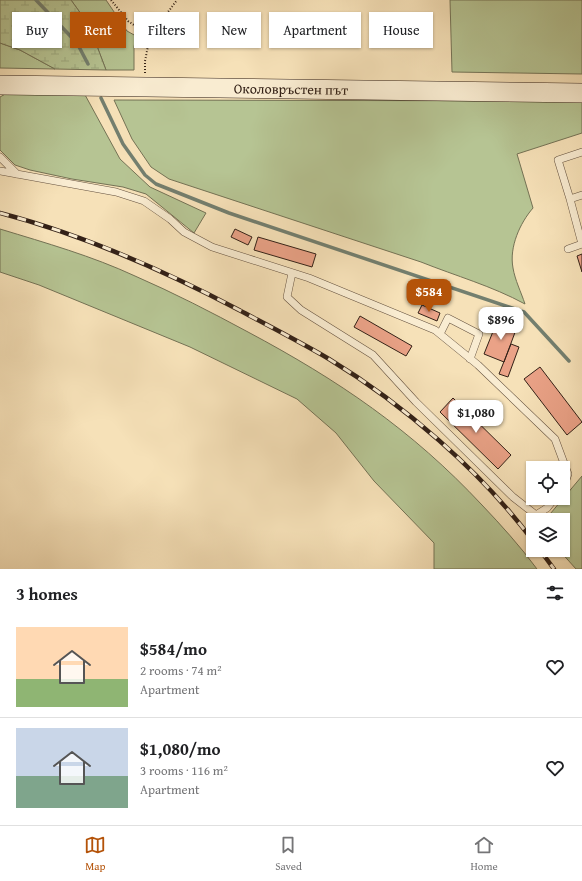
<!DOCTYPE html>
<meta charset="utf-8">
<style>
body{margin:0;font-family:"Gentium Book Plus",serif;background:#f6f6f6;color:#202124;height:100vh;display:flex;flex-direction:column;font-size:15px;white-space:nowrap}
*{box-sizing:border-box;margin:0}
p{font-size:13px;color:#757577}
.icon{flex:none;width:22px;height:22px;fill:none;stroke:currentColor;stroke-width:2;stroke-linecap:round;stroke-linejoin:round}
.map{position:relative;height:569px;overflow:hidden}
.side{display:flex;flex-direction:column;background:#fff;flex:1}
.side>*{flex:none}
.top-card{position:absolute;left:12px;top:12px;width:558px;height:36px;display:flex;gap:8px}
.fabs{position:absolute;left:526px;top:461px;display:grid;gap:8px}
.fabs a{display:grid;place-items:center;width:44px;height:44px;border-radius:0px;background:#fff;box-shadow:0 1px 3px #0004;font-size:20px}
.price{position:absolute;translate:-50% -34px;padding:0 9px;border-radius:8px;background:#fff;color:#222;font-size:13px;line-height:26px;filter:drop-shadow(0 1px 2px #0008)}
.price::after{content:'';position:absolute;left:50%;top:24px;width:12px;height:9px;margin-left:-6px;background:inherit;clip-path:polygon(0 0,100% 0,50% 100%)}
.price.on{background:#b45309;color:#fff}
ul{padding:0;list-style:none}
li{display:flex;align-items:center;gap:12px;height:100px;padding:0 16px}
li+li{border-top:1px solid #e0e0e0}
li span{display:grid;place-items:center;flex:none;width:112px;height:80px;border-radius:0px;color:#555}
li>.icon{margin-inline-start:auto}
span .icon{width:48px;height:48px;fill:#fffc;stroke-width:1}
li b{font-size:17px}
h2{display:flex;justify-content:space-between;align-items:center;height:48px;padding:0 16px;font-size:17px}
.tag{padding:0 14px;border-radius:0px;background:#fff;box-shadow:0 1px 3px #0004;font-size:14px;line-height:36px}
.tag.on{background:#b45309;color:#fff}
.dock{display:flex;justify-content:space-around;align-items:center;height:56px;border-top:1px solid #e0e0e0;background:#fff;font-size:11px;color:#757577}
.dock a{display:grid;justify-items:center;gap:2px}
.dock .on{color:#b45309}
.map>svg:first-child{display:block}
.green{fill:#b6c493;stroke:#747255}
.wetland{fill:url(#wetland-marsh);stroke:#747255}
.lines{fill:none;stroke-linecap:round;stroke-linejoin:round}
.stream{stroke:#737f6f;stroke-width:3.5}
.building{fill:#eaa287;stroke:#332117}
.lane-casing{stroke:#64513f;stroke-width:8}
.secondary-casing{stroke:#332117;stroke-width:20}
.path{stroke:#332117;stroke-width:2;stroke-dasharray:1 2;stroke-linecap:butt}
.lane{stroke:#f9ecd1;stroke-width:7}
.secondary{stroke:#f9ecd1;stroke-width:19}
.rail-casing{stroke:#332117;stroke-width:4.5}
.rail{stroke:#f9ecd1;stroke-width:3;stroke-dasharray:9;stroke-linecap:butt}
.labels{text-anchor:middle;dominant-baseline:central;stroke-width:3;stroke-linejoin:round;paint-order:stroke}
.street-label{font-size:14px;fill:#332117;stroke:#f9ecd1}
</style>
<div class="map">
<svg width="582" height="569" viewBox="0 0 582 569">
<defs>
<pattern id="wetland-marsh" width="20" height="14" patternUnits="userSpaceOnUse"><rect width="20" height="14" fill="#b6c493"/><path d="M1 5h8M5 5V1M11 12h8M15 12V8" fill="none" stroke="#9da87e"/></pattern>
</defs>
<rect width="100%" height="100%" fill="#f6e1b8"/>
<filter id="stains"><feTurbulence type="fractalNoise" baseFrequency=".005" numOctaves="4"/><feColorMatrix values="0 0 0 0 .2 0 0 0 0 .09 0 0 0 0 .02 0 0 0 .5 -.17"/></filter>
<radialGradient id="worn" r=".72"><stop offset=".6" stop-color="#630" stop-opacity="0"/><stop offset="1" stop-color="#630" stop-opacity=".3"/></radialGradient>
<path class="green" d="M71 0H106L127 31 136 36 134 47V70H106L89 25Z
M450 0H582V74L452 72Z
M0 43 20 50 55 69 0 68Z
M9 92 84 93 120 159 150 187 206 213 194 233 146 194 123 187 72 179 30 170 15 165 0 150V97Z
M114 100 582 101V133L517 154 533 208C520 223 509 247 513 268 515 280 521 292 525 304 492 286 456 276 421 262L169 179 151 167 132 139Z
M0 229C46 243 92 256 135 276 174 293 211 312 248 332 338 380 412 430 482 505 501 525 520 546 537 569H434V543L374 481 336 433 297 399 190 347 39 285 0 272Z
M582 476V569H576L559 550H563V520H545Z"/>
<path class="wetland" d="M0 0H71L89 25 106 70 55 69 20 50 0 43Z"/>
<g class="lines">
<path class="stream" d="M36 0 77 43 88 64
M101 98 123 144 145 175 156 184 229 213 524 312 569 361"/>
</g>
<path class="building" d="M235 229 252 237 248 245 231 237Z
M258 237 316 254 312 267 254 250Z
M582 254V272L577 256Z
M422 305 440 313 437 321 418 313Z
M360 316 412 346 406 356 354 327Z
M498 319 517 327 504 362 484 354Z
M511 344 519 347 508 377 499 374Z
M540 367 582 422 567 435 524 379Z
M453 398 511 455 498 469 440 412Z"/>
<g class="lines">
<defs>
<path id="lane" d="M582 152 558 160 570 199 582 195
M0 157 17 174
M0 171 116 192 144 201 170 219 184 232 212 247 309 278 435 330 478 365 555 439 568 474 563 489
M570 199 582 244
M568 249 582 244
M292 273 287 297 301 310 373 355 416 402 513 497 536 515 547 508 555 498
M440 334 448 318 479 334 470 359"/>
<g id="secondary">
<path id="s1" d="M0 85 582 93"/>
</g>
</defs>
<use href="#lane" class="lane-casing"/>
<use href="#secondary" class="secondary-casing"/>
<path class="path" d="M111 0 128 21 150 36 177 0
M145 73V61L150 36"/>
<use href="#lane" class="lane"/>
<use href="#secondary" class="secondary"/>
<defs>
<path id="rail" d="M0 213C84 235 163 270 239 310 269 326 300 342 329 359 403 404 481 471 533 541
M540 550 554 569"/>
</defs>
<use href="#rail" class="rail-casing"/>
<use href="#rail" class="rail"/>
</g>
<g class="labels">
<g class="street-label">
<text stroke="none"><textPath href="#s1" startOffset="291">Околовръстен път</textPath></text>
</g>
</g>
<rect width="100%" height="100%" filter="url(#stains)"/>
<rect width="100%" height="100%" fill="url(#worn)"/>
</svg>
<div class="fabs">
<a><svg class="icon" aria-label="locate" viewBox="0 0 24 24"><circle cx="12" cy="12" r="6"/><path d="M12 2v4M12 18v4M2 12h4M18 12h4"/></svg></a>
<a><svg class="icon" aria-label="layers" viewBox="0 0 24 24"><path d="M12 4l9 5-9 5-9-5zM3 14l9 5 9-5"/></svg></a>
</div>
<b class="price on" style="left:429px;top:313px">$584</b>
<b class="price" style="left:501px;top:341px">$896</b>
<b class="price" style="left:476px;top:434px">$1,080</b>
<div class="top-card">
<a class="tag">Buy</a>
<a class="tag on">Rent</a>
<a class="tag">Filters</a>
<a class="tag">New</a>
<a class="tag">Apartment</a>
<a class="tag">House</a>
</div>
</div>
<section class="side">
<h2>3 homes<svg class="icon" aria-label="filters" viewBox="0 0 24 24"><path d="M4 7h16M4 17h16"/><circle cx="9" cy="7" r="2"/><circle cx="15" cy="17" r="2"/></svg></h2>
<ul>
<li><span style="background:linear-gradient(#ffd9b3 65%,#8fb573 0)"><svg class="icon" aria-label="home" viewBox="0 0 24 24"><path d="M3 11l9-7 9 7M6 9v11h12V9"/></svg></span><div><b>$584/mo</b><p>2 rooms · 74 m²</p><p>Apartment</p></div><svg class="icon" aria-label="heart" viewBox="0 0 24 24"><path d="M12 20l-8-8c-3-5 5-10 8-4 3-6 11-1 8 4z"/></svg></li>
<li><span style="background:linear-gradient(#c9d6e8 60%,#7fa58c 0)"><svg class="icon" aria-label="home" viewBox="0 0 24 24"><path d="M3 11l9-7 9 7M6 9v11h12V9"/></svg></span><div><b>$1,080/mo</b><p>3 rooms · 116 m²</p><p>Apartment</p></div><svg class="icon" aria-label="heart" viewBox="0 0 24 24"><path d="M12 20l-8-8c-3-5 5-10 8-4 3-6 11-1 8 4z"/></svg></li>
</ul>
</section>
<nav class="dock">
<a class="on"><svg class="icon" aria-label="map" viewBox="0 0 24 24"><path d="M3 6l6-2 6 2 6-2v14l-6 2-6-2-6 2zM9 4v14M15 6v14"/></svg>Map</a>
<a><svg class="icon" aria-label="saved" viewBox="0 0 24 24"><path d="M7 4h10v16l-5-4-5 4z"/></svg>Saved</a>
<a><svg class="icon" aria-label="home" viewBox="0 0 24 24"><path d="M3 11l9-7 9 7M6 9v11h12V9"/></svg>Home</a>
</nav>
